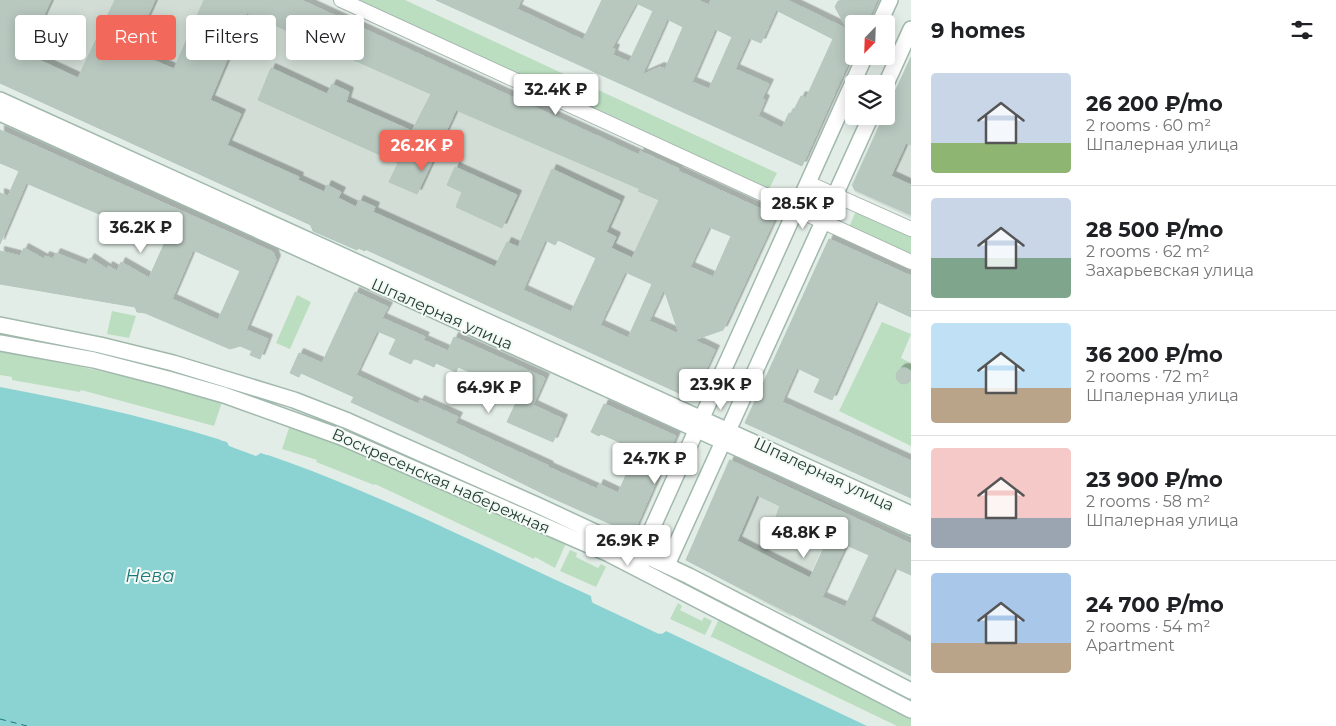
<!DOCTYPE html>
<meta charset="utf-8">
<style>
body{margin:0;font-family:Montserrat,sans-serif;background:#f2f2f2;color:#202124;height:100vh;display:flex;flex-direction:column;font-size:19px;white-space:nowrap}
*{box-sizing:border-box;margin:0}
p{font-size:16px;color:#757577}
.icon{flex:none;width:28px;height:28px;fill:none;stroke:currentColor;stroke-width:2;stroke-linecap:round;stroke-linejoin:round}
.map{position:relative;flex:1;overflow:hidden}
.side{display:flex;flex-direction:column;background:#fff;width:425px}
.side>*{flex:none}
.top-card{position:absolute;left:15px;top:15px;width:475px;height:45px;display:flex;gap:10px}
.needle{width:32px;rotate:203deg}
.fabs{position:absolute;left:845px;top:15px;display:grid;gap:10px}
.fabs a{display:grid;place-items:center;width:50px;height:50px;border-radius:5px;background:#fff;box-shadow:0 2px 12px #0003;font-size:25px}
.price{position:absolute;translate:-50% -42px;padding:0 11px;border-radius:5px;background:#fff;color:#222;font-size:16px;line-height:32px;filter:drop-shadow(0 1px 2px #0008)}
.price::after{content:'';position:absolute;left:50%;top:30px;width:15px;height:11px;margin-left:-8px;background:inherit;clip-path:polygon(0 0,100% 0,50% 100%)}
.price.selected{background:#f2695b;color:#fff}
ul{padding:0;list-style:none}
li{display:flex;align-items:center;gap:15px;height:125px;padding:0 20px}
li+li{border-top:1px solid #e0e0e0}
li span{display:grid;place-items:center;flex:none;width:140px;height:100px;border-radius:5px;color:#555}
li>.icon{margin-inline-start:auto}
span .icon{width:60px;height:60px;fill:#fffc;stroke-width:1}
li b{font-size:21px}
h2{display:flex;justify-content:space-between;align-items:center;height:60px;padding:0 20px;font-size:21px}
.tag{padding:0 18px;border-radius:5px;background:#fff;box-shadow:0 2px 12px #0003;font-size:18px;line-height:45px}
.tag.selected{background:#f2695b;color:#fff}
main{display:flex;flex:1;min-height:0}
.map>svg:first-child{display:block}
.built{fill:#d1ddd5}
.green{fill:#bcdec0}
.water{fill:#8bd2d2}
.pier{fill:#e3ede7}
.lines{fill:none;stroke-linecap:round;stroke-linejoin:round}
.ferry{stroke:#1c7a7b;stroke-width:1;stroke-dasharray:6 5;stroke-linecap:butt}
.building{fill:#b8c8bf;stroke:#b5c7bd;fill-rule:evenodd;filter:url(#shadow)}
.street-casing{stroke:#a5b5ad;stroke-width:16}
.secondary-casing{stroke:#a1b9ad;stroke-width:18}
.street{stroke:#fff;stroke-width:14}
.secondary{stroke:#fff;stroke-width:15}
.labels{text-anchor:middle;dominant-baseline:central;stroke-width:4;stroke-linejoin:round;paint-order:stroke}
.street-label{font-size:16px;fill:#223e32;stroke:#f3f9f5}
.water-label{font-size:18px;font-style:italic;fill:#1c7a7b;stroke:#f3f9f5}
</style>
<main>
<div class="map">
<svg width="911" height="726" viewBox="0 0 911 726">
<defs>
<filter id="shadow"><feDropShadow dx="4.5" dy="-4.5" stdDeviation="0" flood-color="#0004"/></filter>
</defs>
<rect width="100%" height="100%" fill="#e3ede7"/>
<path class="built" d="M0 0H301L469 77 467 80 477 85 479 81 595 134 593 139 605 145 607 140 638 154 640 151 679 169 667 274 553 222 520 295 532 301 523 322 366 250 365 251 310 227V225L0 83Z
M880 122 911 136V218L855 192 851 185Z
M729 459 840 509 791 617 686 560Z"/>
<path class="green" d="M359 0H405L777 173 767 193Z
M856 211 911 236V255L849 227Z
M297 295 311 302 290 349 276 343Z
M112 311 136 316 129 338 107 334Z
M882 322 911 334 901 358 911 363V446L839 411Z
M0 352C75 364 149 381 222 402L214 426 81 390 80 392 12 380V377L0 375Z
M290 425 338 443 566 543 555 568 535 557 534 559 375 484 374 485 316 462 317 460 282 449Z
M570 550 577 553 576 557 598 568 601 564 606 567 596 587 560 571Z
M678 603 682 606 680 610 702 621 704 617 712 621 705 635 670 619Z
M719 619 911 718V726H897L712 637 710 638Z"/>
<path class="water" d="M0 387C113 408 226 436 332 479 420 514 505 557 591 596L592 602 662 634 666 631 867 726H0Z"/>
<path class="pier" d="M221 437 268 452 267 455 261 453 256 456 229 446 227 442 220 440Z
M591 596 594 601 660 632 666 631 659 634 593 603Z"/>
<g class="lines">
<path class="ferry" d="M0 719 27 726"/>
</g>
<path class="building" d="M0 0H51L26 54 78 78 115 0H155L132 51 174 69 204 0H301L639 155 640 151 679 169 678 171 776 216 723 330 694 340 715 350 692 399 365 249V251L358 248 357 250 313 231 311 225 0 83ZM247 13 431 94 412 131 346 102 349 92 332 84 327 94 271 68 258 100 398 163 389 182 417 194 456 110 640 189 638 191 659 200 632 258 611 248 616 237 606 232 620 201 552 169 518 247 507 242 495 267 373 212 375 207 359 200 356 207 338 198 341 192 327 185 324 192 298 180 299 177 227 145 241 114 210 100ZM709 227 731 236 713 277 690 267ZM545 240 555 245 558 240 596 258 571 312 523 290ZM625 272 652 284 628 338 600 325ZM664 289 679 334 649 321Z
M436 0H521L517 9 583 40 602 0H697L709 5 711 0H787L847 29 835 7 838 1 877 0 866 24H854V50L802 166ZM636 3 653 11 629 62 613 55 615 49 612 48ZM776 10 833 39 806 98 801 96 792 114 789 113 782 128 758 116 765 100 762 98 769 84 735 69 749 38 761 43ZM667 19 683 27 665 69 660 67 642 75ZM715 29 732 37 709 89 692 82Z
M911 57V145L906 143 891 176 911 185V215L855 190 853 185 884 116H886V111Z
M0 130 273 252 276 260 246 330 268 339 260 359 250 355 252 351 240 346 230 349 145 313 137 312 135 307 0 284V251L20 256 24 248 44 259 45 256 53 259 56 253 86 265 90 258 107 269 108 266 117 271 121 262 149 278 165 242 26 183 0 244V193L8 196 19 171 0 163ZM193 250 240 271 218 320 172 299Z
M455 167 517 195 502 228 456 207 462 192 447 185Z
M829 239 911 276V317L876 301 832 400 814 392 820 379 797 368 782 402 911 461V498L745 423Z
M355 292 388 307 382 318 425 337 423 340 448 351 454 337 545 378 533 405 563 419 553 442 507 422 520 394 458 367 456 372 436 363 434 367 414 358 411 364 389 354 396 339 377 331 356 375 418 404 420 400 458 417 455 423 549 466 548 467 597 489 599 484 618 493 626 475 630 477 640 454 625 447 626 445 601 434 599 436 591 432 604 404 676 436 633 534 548 496 459 452 351 402 354 397 301 373 299 377 290 373 299 353 322 363Z
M896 376a8 8 0 1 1 16 0a8 8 0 1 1-16 0Z
M730 460 911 544V575L895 568 870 621 911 643V676L686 560ZM757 495 780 506 774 522 825 545 810 578 737 541ZM846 545 869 555 845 607 822 597Z"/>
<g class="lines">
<defs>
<path id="street" d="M341 0 911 262
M808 183 911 229"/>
<path id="secondary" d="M879 24 890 0
M886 84 911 29
M0 100 911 514
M0 113 911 527
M0 325 100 345 173 363 294 400 348 421 537 505 689 576 911 691
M0 343 94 360 168 379 224 395 341 437 609 554 911 710
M642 563 641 553 865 56
M667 565 871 116"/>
</defs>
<use href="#street" class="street-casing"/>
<use href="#secondary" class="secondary-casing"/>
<use href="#street" class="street"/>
<use href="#secondary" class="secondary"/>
</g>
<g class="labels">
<g class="street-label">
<text transform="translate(442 314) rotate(24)">Шпалерная улица</text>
<text transform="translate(824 474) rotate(25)">Шпалерная улица</text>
<text transform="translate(441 481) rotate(24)">Воскресенская набережная</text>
</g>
<g class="water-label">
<text x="150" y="576">Нева</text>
</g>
</g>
</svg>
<div class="fabs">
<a><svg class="needle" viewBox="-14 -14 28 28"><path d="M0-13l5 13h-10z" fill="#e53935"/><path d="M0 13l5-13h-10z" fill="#757577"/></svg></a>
<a><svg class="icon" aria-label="layers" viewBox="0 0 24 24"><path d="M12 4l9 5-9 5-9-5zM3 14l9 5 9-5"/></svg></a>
</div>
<b class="price" style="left:556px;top:116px">32.4K ₽</b>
<b class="price selected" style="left:422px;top:172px">26.2K ₽</b>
<b class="price" style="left:803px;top:230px">28.5K ₽</b>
<b class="price" style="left:141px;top:254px">36.2K ₽</b>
<b class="price" style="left:721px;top:411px">23.9K ₽</b>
<b class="price" style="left:489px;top:414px">64.9K ₽</b>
<b class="price" style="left:655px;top:485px">24.7K ₽</b>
<b class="price" style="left:804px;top:559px">48.8K ₽</b>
<b class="price" style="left:628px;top:567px">26.9K ₽</b>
<div class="top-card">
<a class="tag">Buy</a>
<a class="tag selected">Rent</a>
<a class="tag">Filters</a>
<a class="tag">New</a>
</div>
</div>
<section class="side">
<h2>9 homes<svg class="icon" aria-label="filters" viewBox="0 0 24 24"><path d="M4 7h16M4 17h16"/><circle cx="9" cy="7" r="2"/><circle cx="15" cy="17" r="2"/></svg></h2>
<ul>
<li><span style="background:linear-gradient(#c9d6e8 70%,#8fb573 0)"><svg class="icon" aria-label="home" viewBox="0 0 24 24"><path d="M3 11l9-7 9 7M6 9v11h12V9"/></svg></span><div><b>26 200 ₽/mo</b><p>2 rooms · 60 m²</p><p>Шпалерная улица</p></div></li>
<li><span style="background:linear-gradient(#c9d6e8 60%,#7fa58c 0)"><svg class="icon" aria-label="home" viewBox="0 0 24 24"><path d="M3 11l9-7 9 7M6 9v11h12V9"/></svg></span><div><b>28 500 ₽/mo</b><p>2 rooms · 62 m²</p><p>Захарьевская улица</p></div></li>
<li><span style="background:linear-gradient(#bfe0f5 65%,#b9a48a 0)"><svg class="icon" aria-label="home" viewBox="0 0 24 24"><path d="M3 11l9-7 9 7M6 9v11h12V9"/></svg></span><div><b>36 200 ₽/mo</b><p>2 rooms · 72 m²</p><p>Шпалерная улица</p></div></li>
<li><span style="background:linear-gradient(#f6c9c9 70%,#9aa5b1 0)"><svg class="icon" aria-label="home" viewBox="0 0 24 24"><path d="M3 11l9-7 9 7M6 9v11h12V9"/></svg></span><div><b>23 900 ₽/mo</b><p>2 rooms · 58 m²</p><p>Шпалерная улица</p></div></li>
<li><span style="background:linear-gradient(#a9c7e8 70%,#b9a48a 0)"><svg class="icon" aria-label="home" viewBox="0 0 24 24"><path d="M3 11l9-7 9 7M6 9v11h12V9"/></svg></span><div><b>24 700 ₽/mo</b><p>2 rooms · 54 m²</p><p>Apartment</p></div></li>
</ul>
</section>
</main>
